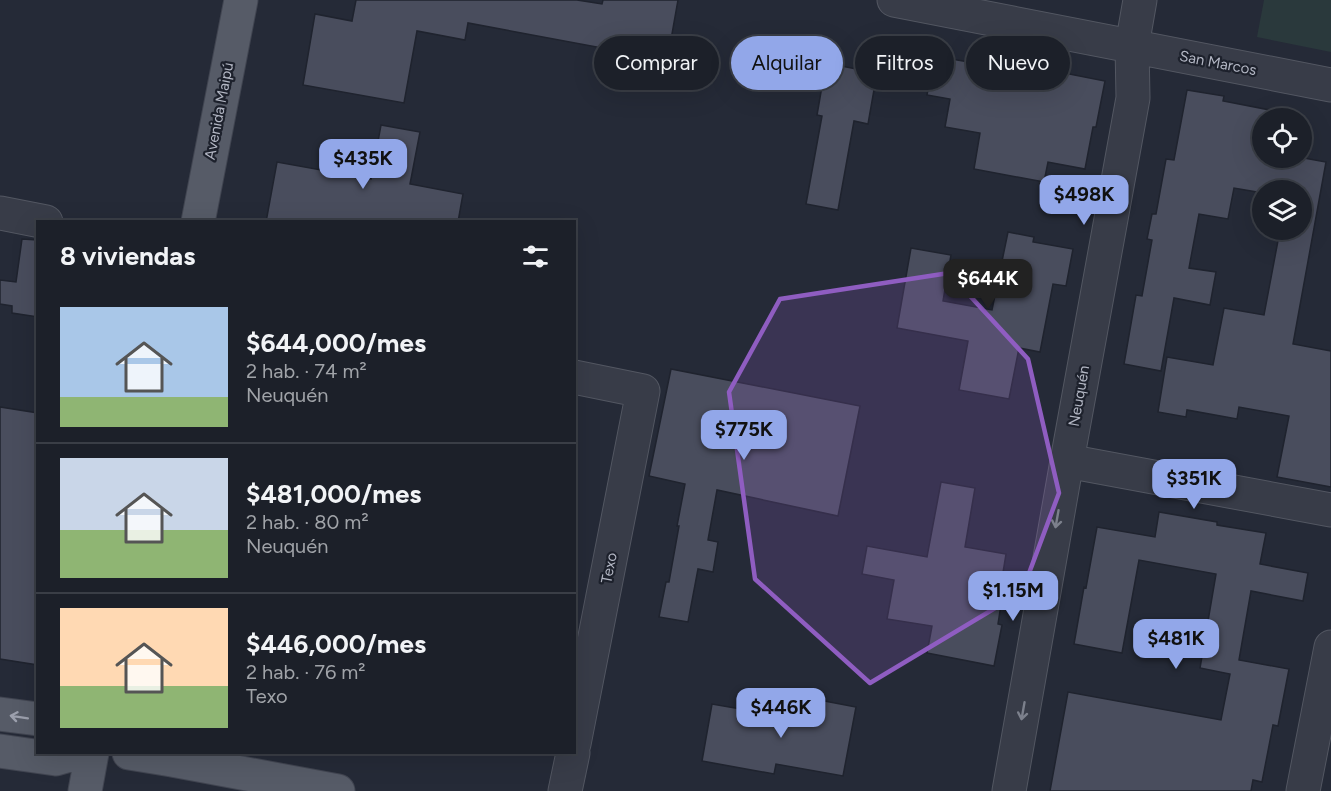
<!DOCTYPE html>
<html lang="es">
<meta charset="utf-8">
<style>
body{margin:0;font-family:Figtree,sans-serif;background:#252831;color:#f1f3f6;height:100vh;display:flex;flex-direction:column;font-size:22px;white-space:nowrap}
*{box-sizing:border-box;margin:0}
p{font-size:20px;color:#a0a3a8}
.icon{flex:none;width:33px;height:33px;fill:none;stroke:currentColor;stroke-width:2;stroke-linecap:round;stroke-linejoin:round}
.map{position:relative;flex:1;overflow:hidden}
.side{position:absolute;left:36px;top:220px;width:540px;height:534px;display:flex;flex-direction:column;background:#1c2029;border-radius:0px;box-shadow:0 6px 24px #0002,0 0 0 2px #3a3e46}
.side>*{flex:none}
.top-card{position:absolute;left:594px;top:36px;width:570px;height:54px;display:flex;gap:12px}
.tools{position:absolute;left:1252px;top:108px;display:grid;gap:12px}
.tools a{display:grid;place-items:center;width:60px;height:60px;border-radius:50%;background:#1c2029;box-shadow:0 6px 24px #0002,0 0 0 2px #3a3e46;font-size:30px}
.price{position:absolute;translate:-50% -51px;padding:0 14px;border-radius:12px;background:#92a7e9;color:#111;font-size:20px;line-height:39px;filter:drop-shadow(0 2px 3px #0008)}
.price::after{content:'';position:absolute;left:50%;top:36px;width:18px;height:14px;margin-left:-9px;background:inherit;clip-path:polygon(0 0,100% 0,50% 100%)}
.price.current{background:#222;color:#fff}
ul{padding:0;list-style:none}
li{display:flex;align-items:center;gap:18px;height:150px;padding:0 24px}
li+li{border-top:2px solid #3a3e46}
li span{display:grid;place-items:center;flex:none;width:168px;height:120px;border-radius:0px;color:#555}
li>.icon{margin-inline-start:auto}
span .icon{width:72px;height:72px;fill:#fffc;stroke-width:1}
li b{font-size:26px}
h2{display:flex;justify-content:space-between;align-items:center;height:72px;padding:0 24px;font-size:26px}
.chip{padding:0 21px;border-radius:27px;background:#1c2029;box-shadow:0 6px 24px #0002,0 0 0 2px #3a3e46;font-size:21px;line-height:54px}
.chip.current{background:#92a7e9;color:#111}
.map>svg:first-child{display:block}
.green{fill:#2a393c}
.building{fill:#494d5d;stroke:#1f232e;stroke-width:1.5}
.lines{fill:none;stroke-linecap:round;stroke-linejoin:round}
.minor-casing{stroke:#535762;stroke-width:35}
.major-casing{stroke:#414551;stroke-width:35}
.minor{stroke:#383c48;stroke-width:33}
.major{stroke:#565b67;stroke-width:33}
.oneway{stroke:#7c808c}
.oneway2{stroke:#9ca0ad}
.marked{fill:#8f5dc1;fill-opacity:0.2;stroke:#8f5dc1;stroke-width:4.5;stroke-linejoin:round}
.labels{text-anchor:middle;dominant-baseline:central;stroke-width:4.5;stroke-linejoin:round;paint-order:stroke}
.street-label{font-size:15px;fill:#b3b7c4;stroke:#1d212c}
</style>
<div class="map">
<svg width="1331" height="791" viewBox="0 0 1331 791">
<rect width="100%" height="100%" fill="#252a37"/>
<path class="green" d="M1264 0H1331V52L1257 37Z"/>
<path class="building" d="M356 0H577L602 4 603 0H678L669 51 620 42 618 51 468 23 465 40 417 31 404 103 303 85 315 14 352 21Z
M934 56 1032 73 1034 67 1105 81 1096 127H1093L1085 169 1048 162 1044 182 974 169 980 133 945 127 950 99 927 95Z
M826 63 877 73 868 124 854 121 838 210 806 204 822 116 817 115Z
M1187 90 1224 96 1223 101 1291 114 1290 118H1263V158H1304L1326 162 1293 344 1331 351V487L1277 477 1289 416 1239 407 1237 419 1187 410 1186 417 1158 412 1167 357 1213 365 1224 308 1264 315 1280 230H1302V190H1263V193L1234 188 1228 219 1199 214 1189 268 1216 272 1210 305 1174 298 1161 371 1124 364 1136 295 1142 296 1152 240 1147 239 1152 214H1156L1166 159 1174 160Z
M381 125 420 132 410 184 463 194 458 222H266L277 162 371 179Z
M1008 232 1034 237 1033 242 1073 249 1066 286 1053 284 1040 352 1019 348 1009 399 959 390 968 341 897 328 911 248 951 255 943 301 992 310Z
M22 239 38 240V317L12 313V306L0 304V280L16 282Z
M671 369 860 406 838 516 717 490 708 540 718 542 713 572 698 569 688 622 659 617 666 582H669L679 526H677L685 484 649 476Z
M0 407 38 413V665L0 659Z
M941 482 975 488 965 547 1006 554 1000 591 1003 592 998 624 1002 625 994 666 927 653 932 626 887 619 894 580 862 574 867 546 927 557Z
M1159 512 1217 522V525L1266 533 1260 564 1308 573 1303 601 1251 591 1239 660 1289 669 1278 726 1273 725 1262 782 1253 780 1251 791H1050L1068 692 1221 720 1230 674 1200 668 1216 574 1139 560 1122 653 1074 644 1084 587 1086 588 1097 527 1155 537Z
M814 699 856 707 843 776 776 764 774 774 702 761 712 704 810 721Z"/>
<g class="lines">
<defs>
<path id="minor" d="M894 0 1331 85
M0 213 46 222
M574 377 643 391 574 744
M1067 461 1331 510
M565 791 573 753
M1009 791 1067 461 1133 98 1132 46 1140 0
M1303 791 1331 647"/>
<path id="major" d="M198 222 241 0
M0 714 38 719
M0 751 56 759 77 753
M129 753 172 760 338 791
M85 791 92 753"/>
</defs>
<use href="#minor" class="minor-casing"/>
<use href="#major" class="major-casing"/>
<use href="#minor" class="minor"/>
<use href="#major" class="major"/>
</g>
<defs><path id="oneway-shaft" d="M-6 0H5M1.5-3L5.5 0L1.5 3" fill="none" stroke-width="1.6" stroke-linecap="round" stroke-linejoin="round" transform="scale(1.5)"/></defs>
<g class="oneway">
<use href="#oneway-shaft" transform="translate(1057 519) rotate(100)"/>
<use href="#oneway-shaft" transform="translate(1023 711) rotate(100)"/>
</g>
<use class="oneway2" href="#oneway-shaft" transform="translate(19 717) rotate(-171)"/>
<path class="marked" d="M949 273 1028 359 1059 493 1022 592 870 683 755 579 729 392 780 299Z"/>
<g class="labels">
<g class="street-label">
<text transform="translate(1218 63) rotate(11)">San Marcos</text>
<text transform="translate(219 111) rotate(-79)">Avenida Maipú</text>
<text transform="translate(1079 396) rotate(-80)">Neuquén</text>
<text transform="translate(609 568) rotate(-79)">Texo</text>
</g>
</g>
</svg>
<div class="tools">
<a><svg class="icon" aria-label="locate" viewBox="0 0 24 24"><circle cx="12" cy="12" r="6"/><path d="M12 2v4M12 18v4M2 12h4M18 12h4"/></svg></a>
<a><svg class="icon" aria-label="layers" viewBox="0 0 24 24"><path d="M12 4l9 5-9 5-9-5zM3 14l9 5 9-5"/></svg></a>
</div>
<b class="price" style="left:363px;top:190px">$435K</b>
<b class="price" style="left:1084px;top:226px">$498K</b>
<b class="price current" style="left:988px;top:310px">$644K</b>
<b class="price" style="left:744px;top:461px">$775K</b>
<b class="price" style="left:1194px;top:510px">$351K</b>
<b class="price" style="left:1013px;top:622px">$1.15M</b>
<b class="price" style="left:1176px;top:670px">$481K</b>
<b class="price" style="left:781px;top:739px">$446K</b>
<div class="top-card">
<a class="chip">Comprar</a>
<a class="chip current">Alquilar</a>
<a class="chip">Filtros</a>
<a class="chip">Nuevo</a>
</div>
<section class="side">
<h2>8 viviendas<svg class="icon" aria-label="filters" viewBox="0 0 24 24"><path d="M4 7h16M4 17h16"/><circle cx="9" cy="7" r="2"/><circle cx="15" cy="17" r="2"/></svg></h2>
<ul>
<li><span style="background:linear-gradient(#a9c7e8 75%,#8fb573 0)"><svg class="icon" aria-label="home" viewBox="0 0 24 24"><path d="M3 11l9-7 9 7M6 9v11h12V9"/></svg></span><div><b>$644,000/mes</b><p>2 hab. · 74 m²</p><p>Neuquén</p></div></li>
<li><span style="background:linear-gradient(#c9d6e8 60%,#8fb573 0)"><svg class="icon" aria-label="home" viewBox="0 0 24 24"><path d="M3 11l9-7 9 7M6 9v11h12V9"/></svg></span><div><b>$481,000/mes</b><p>2 hab. · 80 m²</p><p>Neuquén</p></div></li>
<li><span style="background:linear-gradient(#ffd9b3 65%,#8fb573 0)"><svg class="icon" aria-label="home" viewBox="0 0 24 24"><path d="M3 11l9-7 9 7M6 9v11h12V9"/></svg></span><div><b>$446,000/mes</b><p>2 hab. · 76 m²</p><p>Texo</p></div></li>
</ul>
</section>
</div>
